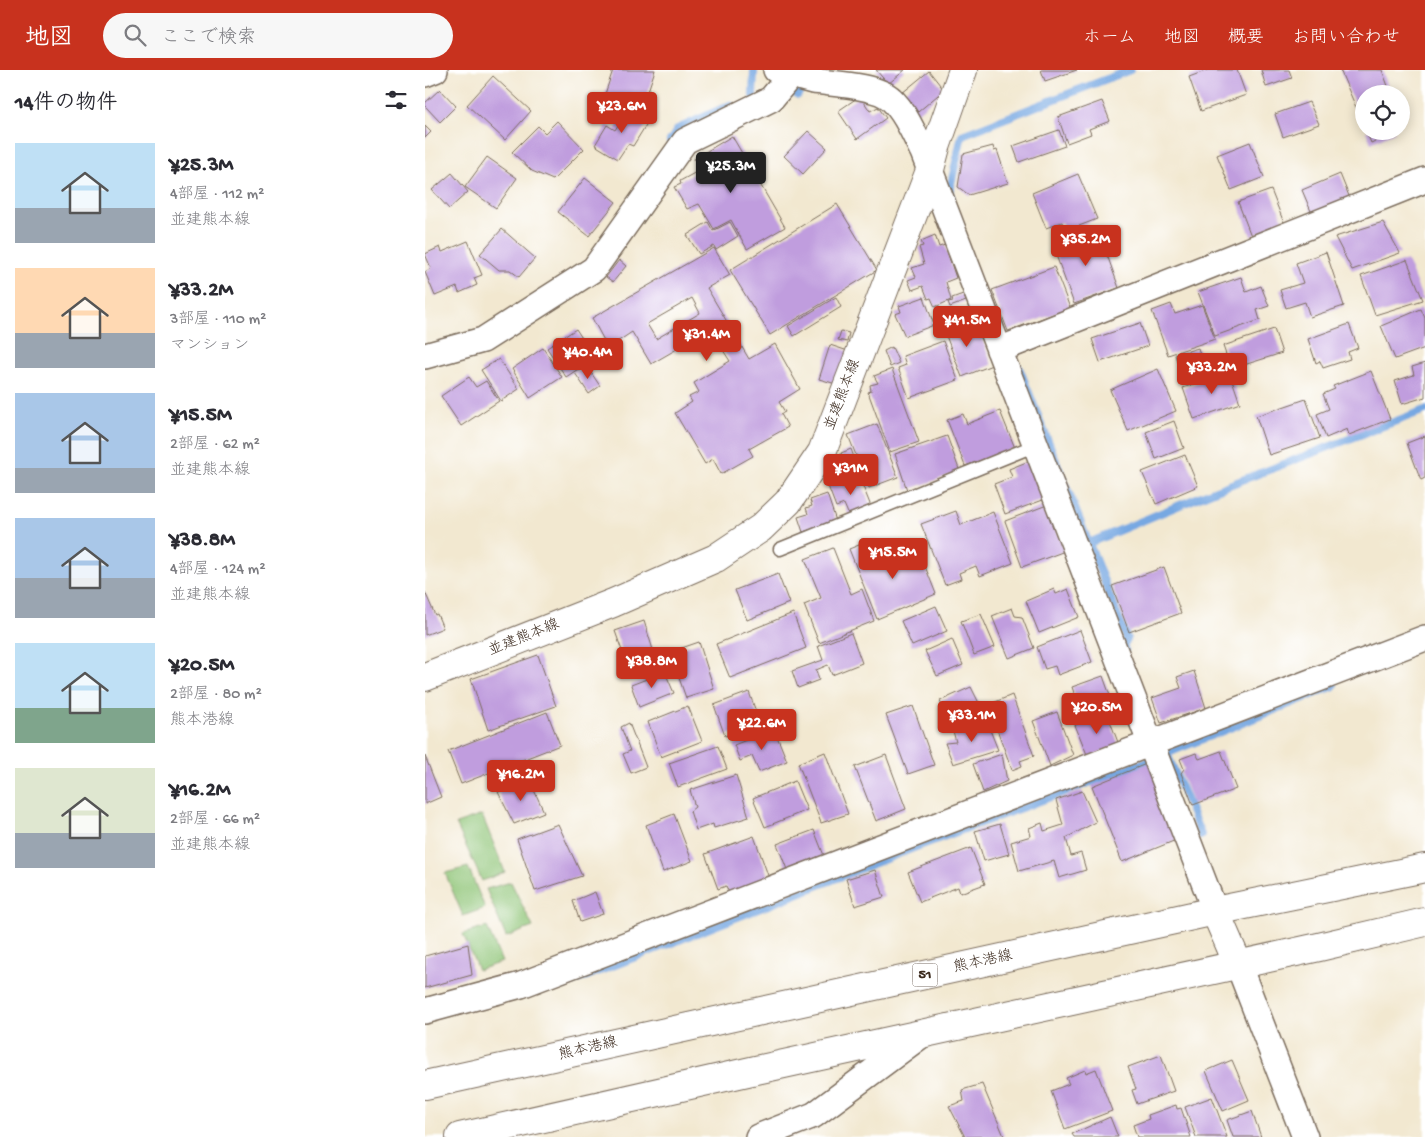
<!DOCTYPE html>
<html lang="ja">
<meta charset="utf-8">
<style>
body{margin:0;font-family:"Gochi Hand","Klee One",sans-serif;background:#f7f7f7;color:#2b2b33;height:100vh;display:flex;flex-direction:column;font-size:19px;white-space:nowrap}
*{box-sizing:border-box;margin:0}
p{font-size:16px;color:#7c7c81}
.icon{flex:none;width:28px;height:28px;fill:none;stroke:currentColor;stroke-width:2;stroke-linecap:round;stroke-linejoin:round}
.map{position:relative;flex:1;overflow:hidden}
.side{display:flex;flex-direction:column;background:#fff;width:425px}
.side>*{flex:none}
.buttons{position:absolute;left:930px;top:15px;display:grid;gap:10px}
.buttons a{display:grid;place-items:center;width:55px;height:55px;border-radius:50%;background:#fff;box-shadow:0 2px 12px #0003;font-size:25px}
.price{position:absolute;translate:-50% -42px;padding:0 11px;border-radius:5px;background:#c8321e;color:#fff;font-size:16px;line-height:32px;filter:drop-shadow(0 1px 2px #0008)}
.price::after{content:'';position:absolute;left:50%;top:30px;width:15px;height:11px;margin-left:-8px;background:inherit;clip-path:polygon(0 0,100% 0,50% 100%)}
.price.current{background:#222;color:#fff}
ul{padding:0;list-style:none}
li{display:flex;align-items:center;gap:15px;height:125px;padding:0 15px}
li span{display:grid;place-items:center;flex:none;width:140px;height:100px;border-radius:0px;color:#555}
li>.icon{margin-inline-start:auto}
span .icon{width:60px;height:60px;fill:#fffc;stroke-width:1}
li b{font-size:21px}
h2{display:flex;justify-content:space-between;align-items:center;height:60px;padding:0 15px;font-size:21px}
header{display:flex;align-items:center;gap:30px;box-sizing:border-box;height:70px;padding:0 25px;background:#c8321e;color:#fff}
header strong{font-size:24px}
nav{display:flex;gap:28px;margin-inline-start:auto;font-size:18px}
.search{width:350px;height:45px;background:#f7f7f7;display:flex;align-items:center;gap:12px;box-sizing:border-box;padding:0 18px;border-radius:28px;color:#7c7c81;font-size:19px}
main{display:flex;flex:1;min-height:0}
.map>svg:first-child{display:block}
.green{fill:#8fc577;stroke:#65784a}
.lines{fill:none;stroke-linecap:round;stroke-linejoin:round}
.stream{stroke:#77a8e2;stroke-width:8}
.building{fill:#c09dde;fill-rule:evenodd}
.service-casing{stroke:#7b6c5c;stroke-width:15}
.minor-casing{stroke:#7b6c5c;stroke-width:28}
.tertiary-casing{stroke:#7b6c5c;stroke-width:30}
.secondary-casing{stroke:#7b6c5c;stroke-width:30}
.primary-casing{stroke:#7b6c5c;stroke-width:30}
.service{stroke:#fff;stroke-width:12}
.minor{stroke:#fff;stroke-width:25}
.tertiary{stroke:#fff;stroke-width:28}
.secondary{stroke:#fff;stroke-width:28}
.primary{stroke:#fff;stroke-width:28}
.labels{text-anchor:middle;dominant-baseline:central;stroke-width:4;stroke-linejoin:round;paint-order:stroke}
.shield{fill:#fff;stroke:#766a62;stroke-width:1}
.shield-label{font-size:14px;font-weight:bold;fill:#3b2a1e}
.street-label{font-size:15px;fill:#3b2a1e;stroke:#fff}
</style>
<header>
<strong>地図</strong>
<div class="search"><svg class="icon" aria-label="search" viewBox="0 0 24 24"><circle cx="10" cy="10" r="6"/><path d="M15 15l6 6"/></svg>ここで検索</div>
<nav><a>ホーム</a><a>地図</a><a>概要</a><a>お問い合わせ</a></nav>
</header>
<main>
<section class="side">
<h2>14件の物件<svg class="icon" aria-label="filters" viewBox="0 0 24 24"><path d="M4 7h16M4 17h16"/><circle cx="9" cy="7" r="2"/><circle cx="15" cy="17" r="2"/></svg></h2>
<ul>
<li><span style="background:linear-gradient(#bfe0f5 65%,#9aa5b1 0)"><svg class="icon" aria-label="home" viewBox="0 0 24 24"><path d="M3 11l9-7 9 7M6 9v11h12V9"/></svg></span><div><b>¥25.3M</b><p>4部屋 · 112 m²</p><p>並建熊本線</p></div></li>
<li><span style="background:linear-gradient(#ffd9b3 65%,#9aa5b1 0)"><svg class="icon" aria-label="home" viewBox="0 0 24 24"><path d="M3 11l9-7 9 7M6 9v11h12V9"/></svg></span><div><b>¥33.2M</b><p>3部屋 · 110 m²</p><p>マンション</p></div></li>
<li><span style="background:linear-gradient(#a9c7e8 75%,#9aa5b1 0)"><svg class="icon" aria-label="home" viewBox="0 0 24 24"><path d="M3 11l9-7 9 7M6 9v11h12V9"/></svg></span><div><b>¥15.5M</b><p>2部屋 · 62 m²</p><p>並建熊本線</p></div></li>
<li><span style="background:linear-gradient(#a9c7e8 60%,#9aa5b1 0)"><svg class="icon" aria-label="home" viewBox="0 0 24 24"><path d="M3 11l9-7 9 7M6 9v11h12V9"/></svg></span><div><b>¥38.8M</b><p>4部屋 · 124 m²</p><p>並建熊本線</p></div></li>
<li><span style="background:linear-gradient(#bfe0f5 65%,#7fa58c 0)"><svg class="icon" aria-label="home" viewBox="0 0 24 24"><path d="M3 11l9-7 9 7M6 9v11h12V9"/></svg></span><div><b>¥20.5M</b><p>2部屋 · 80 m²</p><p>熊本港線</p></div></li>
<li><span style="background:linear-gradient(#dfe7d0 65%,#9aa5b1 0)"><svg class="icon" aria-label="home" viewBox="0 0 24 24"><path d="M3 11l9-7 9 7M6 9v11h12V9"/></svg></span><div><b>¥16.2M</b><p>2部屋 · 66 m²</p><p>並建熊本線</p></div></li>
</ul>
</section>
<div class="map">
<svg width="1000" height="1067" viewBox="0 0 1000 1067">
<rect width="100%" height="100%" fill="#fff"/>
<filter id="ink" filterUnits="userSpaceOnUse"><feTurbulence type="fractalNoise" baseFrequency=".02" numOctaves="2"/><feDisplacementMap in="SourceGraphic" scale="10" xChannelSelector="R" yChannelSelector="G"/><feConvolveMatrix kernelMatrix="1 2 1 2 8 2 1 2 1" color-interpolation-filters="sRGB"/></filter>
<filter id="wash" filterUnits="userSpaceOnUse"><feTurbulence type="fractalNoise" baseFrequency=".0096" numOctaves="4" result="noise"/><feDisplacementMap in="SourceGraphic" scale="20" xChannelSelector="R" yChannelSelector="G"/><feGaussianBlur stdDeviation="1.12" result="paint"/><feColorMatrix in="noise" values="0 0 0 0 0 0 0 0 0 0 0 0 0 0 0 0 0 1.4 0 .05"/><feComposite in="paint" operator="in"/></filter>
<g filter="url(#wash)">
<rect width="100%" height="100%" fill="#f2e8d0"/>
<path class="green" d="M57 745 80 802 57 811 31 754Z
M43 797 60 838 38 846 20 803Z
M86 812 108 857 81 867 61 819Z
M62 857 77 892 53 900 38 864Z"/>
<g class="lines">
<path class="stream" d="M359 18 373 25 379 11
M328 25 329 0
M245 71 253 59 305 35
M526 127 524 123 537 65 705 0
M594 298 702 569 698 576 700 580
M664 473 791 420 1000 340
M738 685 909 616
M743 686 776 765
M139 915 491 777 728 689"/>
</g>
<g id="blocks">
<path class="building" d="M188 0H230L220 30 200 24 198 30 180 24Z
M451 0H480L463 14Z
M616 0H652L620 11Z
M783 0H812L821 25 776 41 764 7Z
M836 0H864L867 8 841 17Z
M915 0H957L966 24H939V56Z
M504 1 519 20 487 47 471 28Z
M68 6 106 41 80 70 42 35Z
M15 19 31 36 15 52 0 36V33Z
M435 26 445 41 453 37 461 48 432 69 413 41Z
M677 31 685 51 664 59 666 64 642 73 633 47Z
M884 32 894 54 858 67 850 44Z
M204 38 224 50 208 76 203 74 193 89 170 75 182 55 190 60Z
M132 51 159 79 128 110 107 101 87 82 113 56 120 63Z
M0 56 6 62 0 68Z
M634 60 640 76 594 92 588 76Z
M383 61 402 78 378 104 359 86Z
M941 61H971L946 73Z
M307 66 360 157 322 179 306 150 289 159 274 134 262 139 249 117 256 114 255 111 275 100 269 89Z
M825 72 839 107 806 120 792 85Z
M568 76 569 81 572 80 583 113 544 125 533 117 538 84Z
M62 87 92 108 71 138 40 117Z
M27 103 43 122 24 139 7 120Z
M653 104 672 149 641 161 637 152 621 158 607 123Z
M915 104 926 131 888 146 877 120Z
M160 108 191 132 164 166 133 142Z
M846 120 859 153 826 166 813 132Z
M412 134 452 200 345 265 305 200Z
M283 152 288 161 305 152 313 166 291 180 289 176 274 184 262 165Z
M958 152 975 183 927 200 910 167Z
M77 159 110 188 94 207 85 200H74L55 184Z
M673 160 694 218 649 234 628 177Z
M510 165 514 177 520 175 531 208 521 212 526 230 510 237 506 228 503 229 498 216 487 220 483 210 491 207 487 198 499 194 494 177 498 176 496 171Z
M43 171 57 205 49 208 52 215 34 223 32 217 10 226 0 202 6 198 0 184 15 177 17 182Z
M289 178 305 205 282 218 324 289 350 274 375 319 354 332 360 342 356 344 363 357 324 379 328 386 296 404 288 389 280 394 250 343 267 332 264 327 274 322 269 313 305 291 285 260 226 294 207 262 183 278 167 248ZM267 228 275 243 231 269 222 254Z
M901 182 919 236 885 247 880 232 861 238 855 220 878 213 871 193Z
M194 190 201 196 188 212 181 207Z
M982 190 998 230 950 245 936 206Z
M629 197 645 238 583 261 567 220Z
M816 207 821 222 836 216 844 236 832 240 835 250 790 266 773 222Z
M538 224 541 231 525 237 523 232 528 231 527 228Z
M411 227 416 237 369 266 363 256Z
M499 227 509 255 480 266 470 244 476 242 474 236Z
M746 234 750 244 777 235 790 269 743 285 727 241Z
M996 239 1000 248V278L970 289 956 256Z
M537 250 539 258 551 253 567 295 537 307 518 258Z
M715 253 723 276 675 292 667 269Z
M924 254 933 278 923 282 925 289 898 298 895 291 891 293 883 269Z
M151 259 170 288 141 307 122 278Z
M849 259 857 283 806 299 798 276Z
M416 261 424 263 422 272 413 270Z
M518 271 533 310 484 328 473 298 481 295 478 286Z
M405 275 423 281 411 314 394 309Z
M467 277 474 293 465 297 459 281Z
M118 278 137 307 105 328 87 299Z
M773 278 780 300 757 307 750 285Z
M74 289 94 319 76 331 56 300Z
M1000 293V327L977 334 970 311 989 305 987 297Z
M161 295 175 316 164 324 150 303Z
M467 299 494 372 465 382 443 322 446 321 445 315 453 313 449 306Z
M733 299 751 341 703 361 685 320Z
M804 301 815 333 769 349 758 318Z
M946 301 965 349 924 365 922 359 901 368 892 344 904 339 898 324 910 319 908 316Z
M44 307 51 317 61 311 74 331 36 356 16 326Z
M881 329 895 368 844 385 831 346Z
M575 341 590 378 540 396 522 350 538 344 542 354Z
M749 351 759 378 731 389 721 362Z
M452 354 473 407 444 418 423 365Z
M522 366 535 402 482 420 470 384Z
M1000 366V408L996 410 982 373Z
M426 379 430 390 420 395 416 383Z
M760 385 773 416 731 434 717 402Z
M604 391 618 430 580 444 569 414 587 407 584 399Z
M432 392 435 398 428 400 426 394Z
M433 404 447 439 425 448 419 434 411 437 403 416Z
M402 424 411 451 378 462 373 447 383 444 381 438 387 436 385 430Z
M622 435 640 481 597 497 580 451Z
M531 441 536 455 568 442 588 493 555 506 551 496 534 503 536 509 520 515 496 454Z
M439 473 447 495 492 476 511 524 452 549 424 479Z
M408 478 426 524 437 519 449 551 394 573 379 535 396 528 380 489Z
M739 497 756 543 704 562 687 516Z
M353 504 364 533 322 550 310 520Z
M629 519 631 524 643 519 654 547 614 563 601 531Z
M0 522 10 545 12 544 18 558 0 565Z
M511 536 522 561 487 576 476 551Z
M587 538 590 546 597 547 609 578 584 588 567 546Z
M368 543 381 578 305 608 291 574Z
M556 544 570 577 549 585 536 551Z
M219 551 229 583 201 592 190 561Z
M655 560 667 592 633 605 630 596 620 599 612 577Z
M426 563 437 593 407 605 403 595 391 600 394 610 373 618 367 601 398 590 393 576Z
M527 569 538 595 512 606 500 581Z
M274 572 289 619 261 628 245 582Z
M113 585 131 636 63 660 46 609Z
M769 601 781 638 736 653 727 628 756 618 752 607Z
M240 602 249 623 214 637 206 615Z
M678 606 688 634 657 646 647 617Z
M546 617 557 639 522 651 515 631Z
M324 622 335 653 300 666 289 635Z
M587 625 609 686 595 691 597 696 587 700 563 635Z
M263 636 277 671 236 687 223 652Z
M488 636 509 695 483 704 461 645Z
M122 642 135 675 36 714 23 681Z
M632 642 648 685 625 696 608 651Z
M682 643 694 675 663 687 650 655Z
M561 650 573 680 528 694 520 673 531 672 528 661Z
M204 653 221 697 206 703 198 684 205 681 196 657Z
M349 659 362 691 334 702 327 686 315 691 309 675Z
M293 676 302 699 253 717 244 693Z
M796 681 811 719 768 735 756 703 759 699 755 689 771 683 774 689Z
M400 682 423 744 396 753 373 693Z
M577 684 582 711 558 722 548 694Z
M461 685 481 739 451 751 430 697Z
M0 686 16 727 0 734Z
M726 692 756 768 697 792 667 716Z
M311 705 324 747 289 758 288 754 271 760 265 741 270 737 265 720Z
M104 709 119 742 89 754 73 722Z
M370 711 382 740 340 757 328 728Z
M657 721 671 752 641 768 646 786 656 783 661 800 634 808 629 791 594 801 586 772 606 766 604 758 617 753 619 761 638 755 631 730Z
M249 744 267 791 238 802 221 755Z
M133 754 157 806 110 821 92 769Z
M575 754 584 784 559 791 550 761Z
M389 760 400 788 363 802 352 774Z
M329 766 345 811 305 825 301 816 293 819 280 784Z
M546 778 560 814 535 823 533 817 495 832 483 802Z
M450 800 459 827 430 836 421 809Z
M170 822 178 844 155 852 148 831Z
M43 874 47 905 0 918V886Z
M736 985 749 1021 712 1034 707 1020 711 1019 703 997Z
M807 990 824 1030 798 1041 781 1001Z
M671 999 687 1041 640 1059 626 1021 644 1014 641 1008 660 1000 661 1003Z
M557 1014 579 1066 540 1067 524 1036 539 1031 537 1020Z
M787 1027 802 1067H771L760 1037Z
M751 1035 752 1039 756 1038 766 1067H712L708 1055 724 1049 723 1045Z
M827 1041 836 1067H808L802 1050Z
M685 1047 693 1067H649L647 1064Z"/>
</g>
</g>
<g filter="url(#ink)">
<use href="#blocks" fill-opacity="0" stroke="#7b6c5c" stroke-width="1"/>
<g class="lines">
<defs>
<path id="service" d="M355 479 611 375"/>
<path id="minor" d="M351 0C364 4 375 8 388 11 408 14 452 15 466 29 480 42 489 64 498 82L790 841
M0 4 10 0
M574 280 1000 110
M0 286 58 270 169 199 260 71 346 29 366 5
M813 894 880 1067
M0 941 96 915 1000 568
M333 1067 389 1045 498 964"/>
<path id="tertiary" d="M790 841 813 894"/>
<path id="secondary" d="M0 607 188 533 291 488 336 458 363 432 397 382 504 103 511 77 538 0"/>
<path id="primary" d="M0 1015 790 841 1000 798
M35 1067 331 1000 894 877 1000 852"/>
</defs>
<use href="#service" class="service-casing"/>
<use href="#minor" class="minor-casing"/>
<use href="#tertiary" class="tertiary-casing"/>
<use href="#secondary" class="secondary-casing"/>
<use href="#primary" class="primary-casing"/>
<use href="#service" class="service"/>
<use href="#minor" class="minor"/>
<use href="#tertiary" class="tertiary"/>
<use href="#secondary" class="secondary"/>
<use href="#primary" class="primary"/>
</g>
</g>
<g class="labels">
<rect class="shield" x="487.5" y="893.5" width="25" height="23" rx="4"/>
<g class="shield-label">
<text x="500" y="905">51</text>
</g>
<g class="street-label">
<text transform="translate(418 325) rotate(-69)">並建熊本線</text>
<text transform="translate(99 568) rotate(-22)">並建熊本線</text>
<text transform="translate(558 892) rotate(-12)">熊本港線</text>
<text transform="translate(163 979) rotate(-13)">熊本港線</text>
</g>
</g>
</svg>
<div class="buttons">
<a><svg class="icon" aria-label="locate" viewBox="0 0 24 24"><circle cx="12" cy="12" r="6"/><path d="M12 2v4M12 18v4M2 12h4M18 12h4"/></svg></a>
</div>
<b class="price" style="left:197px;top:64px">¥23.6M</b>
<b class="price current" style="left:306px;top:124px">¥25.3M</b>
<b class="price" style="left:661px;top:197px">¥35.2M</b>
<b class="price" style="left:542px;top:278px">¥41.5M</b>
<b class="price" style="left:282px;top:292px">¥31.4M</b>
<b class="price" style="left:163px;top:310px">¥40.4M</b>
<b class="price" style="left:787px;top:325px">¥33.2M</b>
<b class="price" style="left:426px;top:426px">¥31M</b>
<b class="price" style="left:468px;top:510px">¥15.5M</b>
<b class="price" style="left:227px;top:619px">¥38.8M</b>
<b class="price" style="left:672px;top:665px">¥20.5M</b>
<b class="price" style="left:547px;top:673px">¥33.1M</b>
<b class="price" style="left:337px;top:681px">¥22.6M</b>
<b class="price" style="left:96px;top:732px">¥16.2M</b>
</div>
</main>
